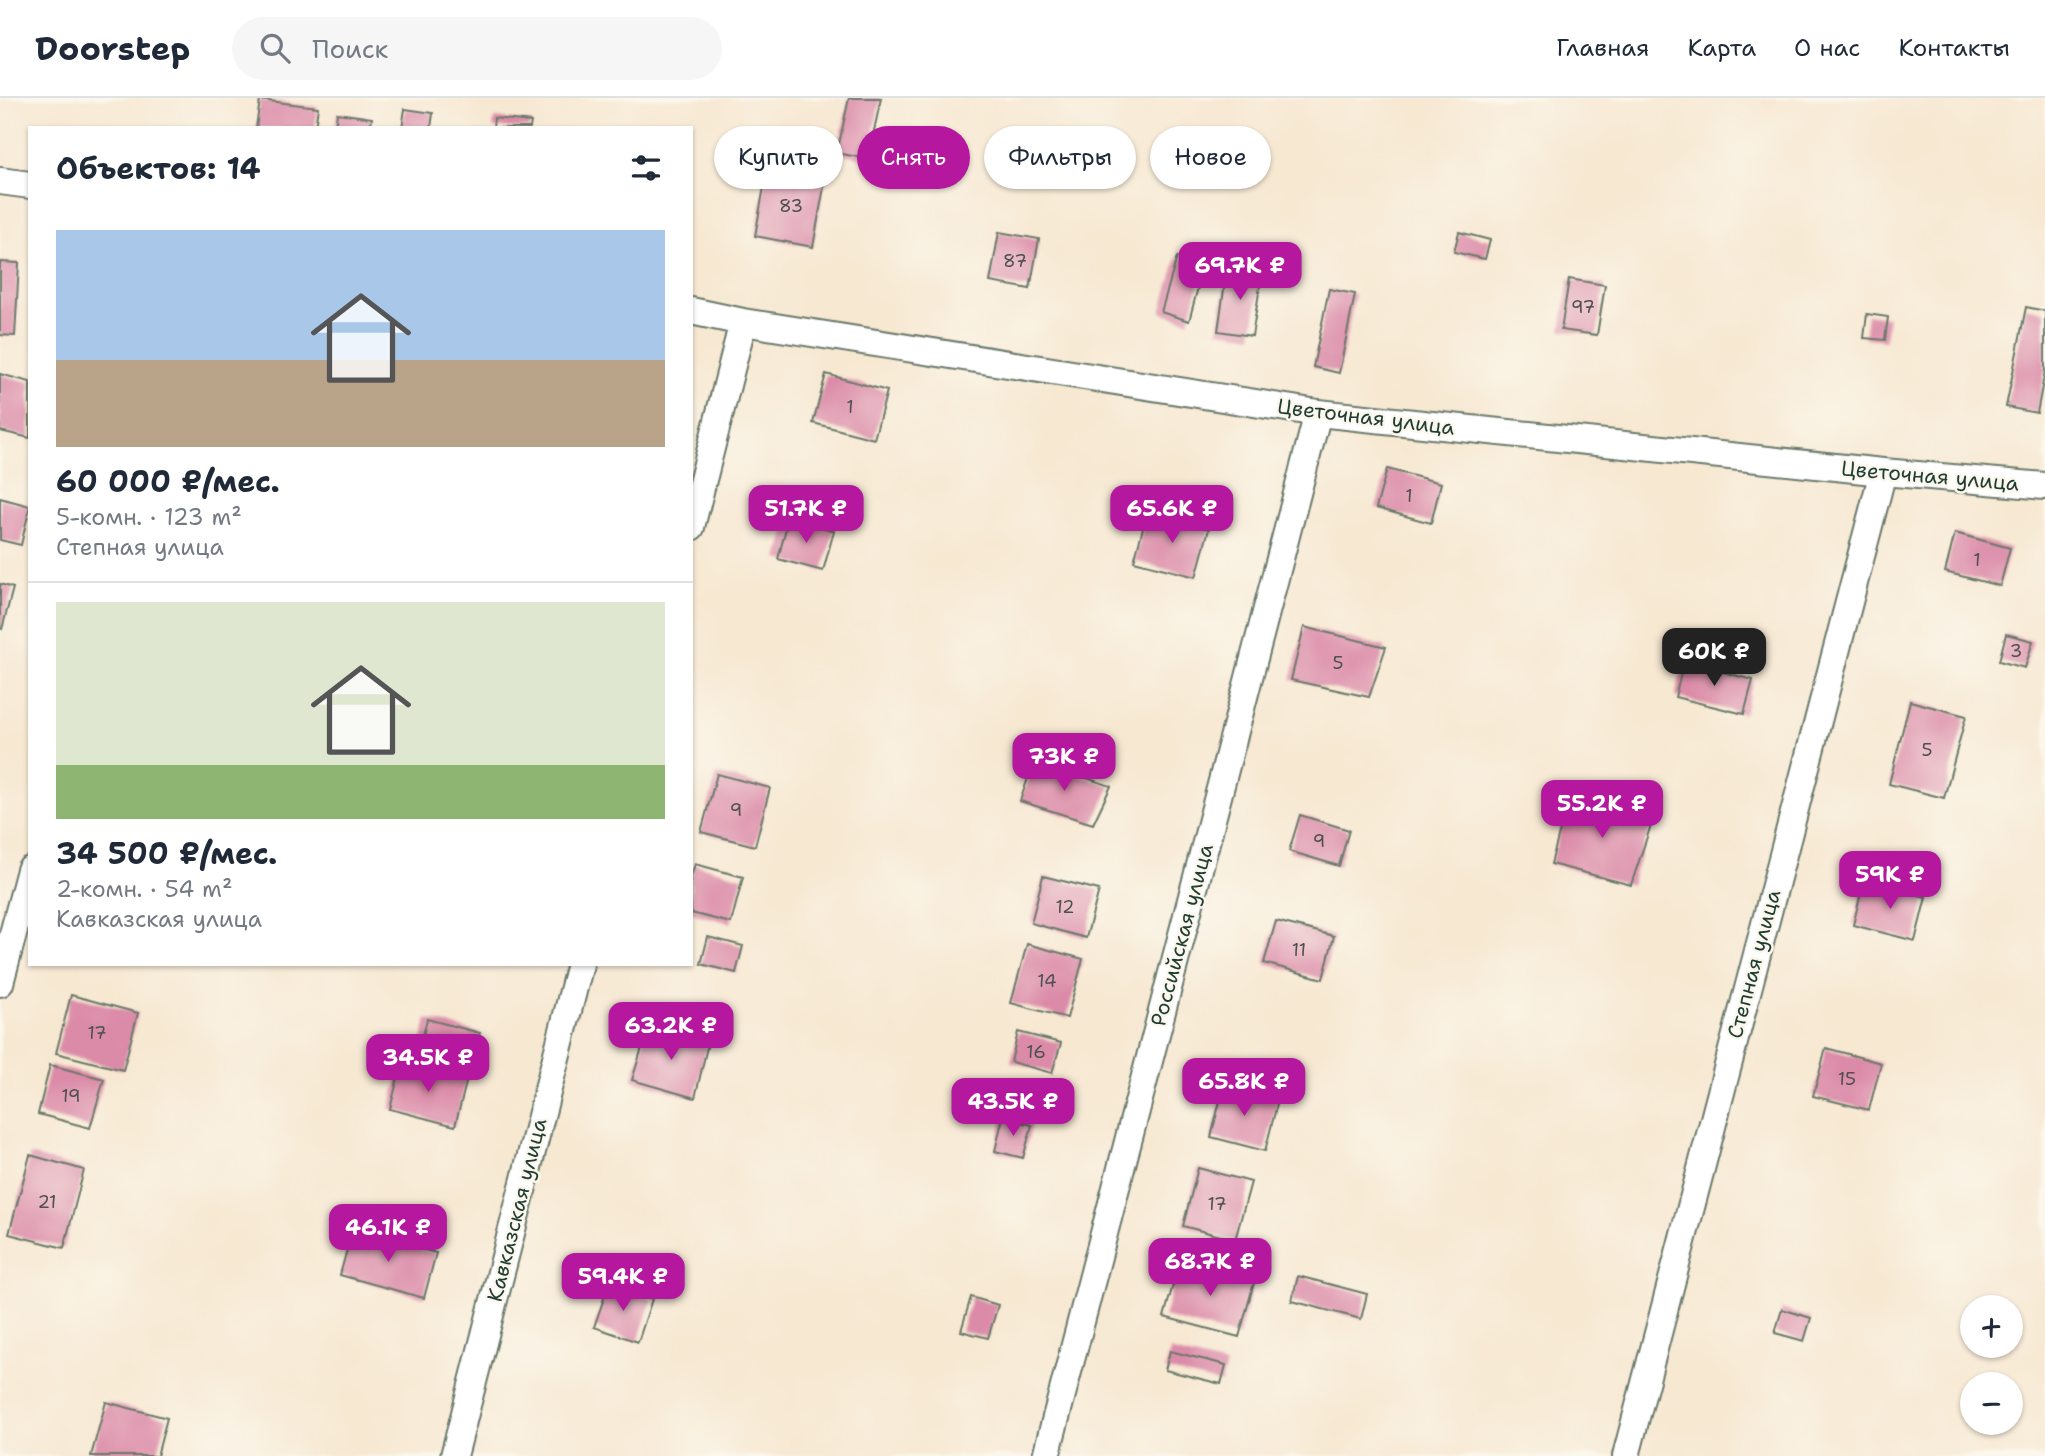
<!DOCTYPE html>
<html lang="ru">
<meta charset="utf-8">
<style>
body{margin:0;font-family:"Shantell Sans",sans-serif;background:#f6f6f7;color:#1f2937;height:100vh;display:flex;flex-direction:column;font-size:26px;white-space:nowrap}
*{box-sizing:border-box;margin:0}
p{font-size:23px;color:#747a83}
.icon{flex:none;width:38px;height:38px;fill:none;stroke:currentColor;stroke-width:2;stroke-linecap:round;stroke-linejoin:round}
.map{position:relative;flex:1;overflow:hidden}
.details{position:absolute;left:28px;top:28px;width:665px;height:840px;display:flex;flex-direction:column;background:#fff;border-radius:0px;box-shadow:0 2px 5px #0004}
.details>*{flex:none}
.top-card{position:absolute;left:714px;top:28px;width:665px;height:63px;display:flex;gap:14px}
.fabs{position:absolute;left:1960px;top:1197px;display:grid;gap:14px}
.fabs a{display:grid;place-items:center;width:63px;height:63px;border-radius:50%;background:#fff;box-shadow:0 2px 5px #0004;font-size:35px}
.price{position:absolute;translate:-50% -60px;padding:0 16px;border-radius:14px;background:#b5179e;color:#fff;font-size:23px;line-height:46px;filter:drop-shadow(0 2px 4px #0008)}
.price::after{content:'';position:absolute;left:50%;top:42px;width:21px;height:16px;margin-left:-10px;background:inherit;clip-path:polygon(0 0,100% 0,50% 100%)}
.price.on{background:#222;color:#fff}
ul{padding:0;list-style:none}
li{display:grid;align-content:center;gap:14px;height:371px;padding:0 28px}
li+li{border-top:2px solid #e0e1e3}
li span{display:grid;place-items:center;height:217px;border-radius:0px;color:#555}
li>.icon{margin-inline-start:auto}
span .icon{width:126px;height:126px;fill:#fffc;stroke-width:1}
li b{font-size:30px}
h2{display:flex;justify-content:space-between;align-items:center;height:84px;padding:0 28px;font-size:30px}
.tag{padding:0 24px;border-radius:32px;background:#fff;box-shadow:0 2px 5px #0004;font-size:24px;line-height:63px}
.tag.on{background:#b5179e;color:#fff}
header{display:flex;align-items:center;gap:42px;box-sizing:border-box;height:98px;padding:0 35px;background:#fff;border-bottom:2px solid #e0e1e3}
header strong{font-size:33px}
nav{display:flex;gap:38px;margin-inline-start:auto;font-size:24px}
.search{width:490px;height:63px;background:#f6f6f7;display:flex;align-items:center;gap:18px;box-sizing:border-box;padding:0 24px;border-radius:38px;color:#747a83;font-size:26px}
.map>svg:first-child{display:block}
.building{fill:#db8ba8}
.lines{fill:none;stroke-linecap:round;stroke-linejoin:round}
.minor-casing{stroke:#6b796b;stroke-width:30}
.minor{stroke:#fff;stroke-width:26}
.labels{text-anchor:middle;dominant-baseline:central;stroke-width:5;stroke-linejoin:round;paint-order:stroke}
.number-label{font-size:18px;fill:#4e5051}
.street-label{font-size:21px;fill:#1f3d34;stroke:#fbf7ec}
</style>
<header>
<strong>Doorstep</strong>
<div class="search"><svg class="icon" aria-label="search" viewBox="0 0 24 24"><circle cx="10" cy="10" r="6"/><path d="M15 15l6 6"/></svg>Поиск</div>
<nav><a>Главная</a><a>Карта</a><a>О нас</a><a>Контакты</a></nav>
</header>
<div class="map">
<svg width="2045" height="1358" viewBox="0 0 2045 1358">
<rect width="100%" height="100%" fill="#fbf7ec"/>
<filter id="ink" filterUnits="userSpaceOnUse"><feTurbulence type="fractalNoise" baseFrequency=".0143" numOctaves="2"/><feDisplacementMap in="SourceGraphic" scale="14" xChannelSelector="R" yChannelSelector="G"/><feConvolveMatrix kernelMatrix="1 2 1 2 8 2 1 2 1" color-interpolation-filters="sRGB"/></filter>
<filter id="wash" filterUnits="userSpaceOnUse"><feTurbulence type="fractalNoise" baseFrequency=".00686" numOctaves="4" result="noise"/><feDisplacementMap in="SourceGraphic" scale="28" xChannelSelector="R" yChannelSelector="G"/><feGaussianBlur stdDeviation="1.57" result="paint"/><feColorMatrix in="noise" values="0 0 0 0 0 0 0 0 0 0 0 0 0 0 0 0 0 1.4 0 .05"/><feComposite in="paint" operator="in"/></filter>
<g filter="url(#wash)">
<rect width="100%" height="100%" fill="#f7e8d2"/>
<g id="blocks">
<path class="building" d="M849 0H881L868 61 837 55Z
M260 2 318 9 315 30H256Z
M405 11 433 15 431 30H402Z
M337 15 372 20 370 30H335Z
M494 20 531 24 530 30H493Z
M768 67 826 78 813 149 755 138Z
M999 134 1039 141 1030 191 990 184Z
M1459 134 1490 142 1485 161 1454 154Z
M1177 159 1204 167 1189 223 1161 214Z
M0 164 19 165 15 238 0 237Z
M1227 171 1262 176 1252 238 1218 233Z
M1569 181 1605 187 1597 237 1561 232Z
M1329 191 1355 196 1339 275 1313 269Z
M2026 209 2045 213V273L2037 315 2006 309Z
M1867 216 1888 219 1885 242 1864 240Z
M0 276 30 284V340L0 333Z
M826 276 887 293 874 341 813 325Z
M1387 371 1441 385 1431 425 1376 410Z
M0 400 30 408 21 447 0 442Z
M1147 415 1209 431 1196 479 1134 463Z
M788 422 834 433 823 473 778 461Z
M1955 435 2010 450 2000 488 1945 474Z
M0 486 13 490 2 531 0 530Z
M1304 529 1386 549 1369 599 1291 582Z
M2006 536 2033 543 2025 570 1999 563Z
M1684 564 1753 582 1744 616 1675 599Z
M1910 603 1966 618 1944 700 1889 686Z
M1034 663 1111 688 1093 726 1020 703Z
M717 676 770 690 755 748 701 734Z
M1569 698 1654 718 1631 787 1551 766Z
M1300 717 1349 732 1339 768 1289 753Z
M695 766 743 779 731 825 691 815V779Z
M1043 778 1099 792 1086 840 1031 825Z
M1864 783 1926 799 1915 843 1853 827Z
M1276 823 1334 838 1323 881 1264 865Z
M708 839 743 848 736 875 701 866Z
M1027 846 1083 861 1067 920 1011 905Z
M71 897 138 915 123 972 56 955Z
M427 921 480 935 474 955 422 941Z
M649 927 708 945 695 1000 632 982Z
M1018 934 1061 945 1052 975 1011 964Z
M1826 950 1881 965 1869 1012 1813 998Z
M402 964 467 981 455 1028 390 1011Z
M50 967 104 981 90 1030 38 1016Z
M1224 987 1278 1002 1265 1053 1211 1039Z
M1003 1019 1032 1027 1023 1060 995 1053Z
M30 1057 84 1072 64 1150 9 1136Z
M1198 1070 1251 1084 1235 1142 1183 1128Z
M352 1133 436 1155 424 1200 340 1177Z
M1180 1162 1255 1181 1239 1239 1164 1219Z
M1298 1178 1367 1196 1361 1221 1292 1203Z
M609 1186 652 1201 638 1244 594 1229Z
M971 1199 998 1207 988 1240 961 1233Z
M1782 1211 1811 1220 1804 1243 1775 1235Z
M1170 1253 1226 1267 1221 1286 1165 1272Z
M106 1304 167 1320 157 1358H91Z"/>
</g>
</g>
<g filter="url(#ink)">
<use href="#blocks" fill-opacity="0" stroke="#6b796b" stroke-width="2"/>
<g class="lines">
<defs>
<path id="minor" d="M0 83 30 87
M691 213 743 224 1318 315 1883 374 2045 388
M691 429 743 224
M0 885 30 772
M454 1358 580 866
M1046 1358 1318 315
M1626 1358 1883 374"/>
</defs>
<use href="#minor" class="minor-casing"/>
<use href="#minor" class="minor"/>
</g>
</g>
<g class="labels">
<g class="number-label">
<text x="791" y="108">83</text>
<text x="1015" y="163">87</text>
<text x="1583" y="209">97</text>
<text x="850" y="309">1</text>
<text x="1409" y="398">1</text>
<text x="1977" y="462">1</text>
<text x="2016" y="553">3</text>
<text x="1338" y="565">5</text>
<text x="1927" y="652">5</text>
<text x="736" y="712">9</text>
<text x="1319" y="743">9</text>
<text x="1065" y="809">12</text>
<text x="1299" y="852">11</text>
<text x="1047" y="883">14</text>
<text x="97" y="935">17</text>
<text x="1036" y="954">16</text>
<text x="1847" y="981">15</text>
<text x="71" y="998">19</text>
<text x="47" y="1104">21</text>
<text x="1217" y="1106">17</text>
</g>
<g class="street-label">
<text transform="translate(1366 319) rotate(7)">Цветочная улица</text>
<text transform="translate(1930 378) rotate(5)">Цветочная улица</text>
<text transform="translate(1182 837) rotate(-75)">Российская улица</text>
<text transform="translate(1754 866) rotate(-75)">Степная улица</text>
<text transform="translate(517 1112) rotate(-76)">Кавказская улица</text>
</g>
</g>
</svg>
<div class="fabs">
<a>+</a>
<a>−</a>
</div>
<b class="price" style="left:1240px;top:204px">69.7K ₽</b>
<b class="price" style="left:806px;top:447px">51.7K ₽</b>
<b class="price" style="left:1172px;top:447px">65.6K ₽</b>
<b class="price on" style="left:1714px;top:590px">60K ₽</b>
<b class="price" style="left:1064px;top:695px">73K ₽</b>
<b class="price" style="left:1602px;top:742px">55.2K ₽</b>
<b class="price" style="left:1890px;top:813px">59K ₽</b>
<b class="price" style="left:671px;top:964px">63.2K ₽</b>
<b class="price" style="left:428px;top:996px">34.5K ₽</b>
<b class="price" style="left:1244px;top:1020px">65.8K ₽</b>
<b class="price" style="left:1013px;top:1040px">43.5K ₽</b>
<b class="price" style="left:388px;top:1166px">46.1K ₽</b>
<b class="price" style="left:1210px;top:1200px">68.7K ₽</b>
<b class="price" style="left:623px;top:1215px">59.4K ₽</b>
<div class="top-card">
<a class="tag">Купить</a>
<a class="tag on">Снять</a>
<a class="tag">Фильтры</a>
<a class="tag">Новое</a>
</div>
<section class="details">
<h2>Объектов: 14<svg class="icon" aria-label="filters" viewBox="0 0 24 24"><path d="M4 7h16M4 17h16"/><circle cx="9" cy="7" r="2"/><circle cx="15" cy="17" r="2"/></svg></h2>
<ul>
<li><span style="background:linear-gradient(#a9c7e8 60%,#b9a48a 0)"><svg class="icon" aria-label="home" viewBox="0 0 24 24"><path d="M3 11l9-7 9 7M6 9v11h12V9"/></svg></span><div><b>60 000 ₽/мес.</b><p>5-комн. · 123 m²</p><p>Степная улица</p></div></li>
<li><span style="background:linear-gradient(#dfe7d0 75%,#8fb573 0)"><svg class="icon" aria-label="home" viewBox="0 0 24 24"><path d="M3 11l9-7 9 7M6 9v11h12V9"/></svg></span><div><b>34 500 ₽/мес.</b><p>2-комн. · 54 m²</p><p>Кавказская улица</p></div></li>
</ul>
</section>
</div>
